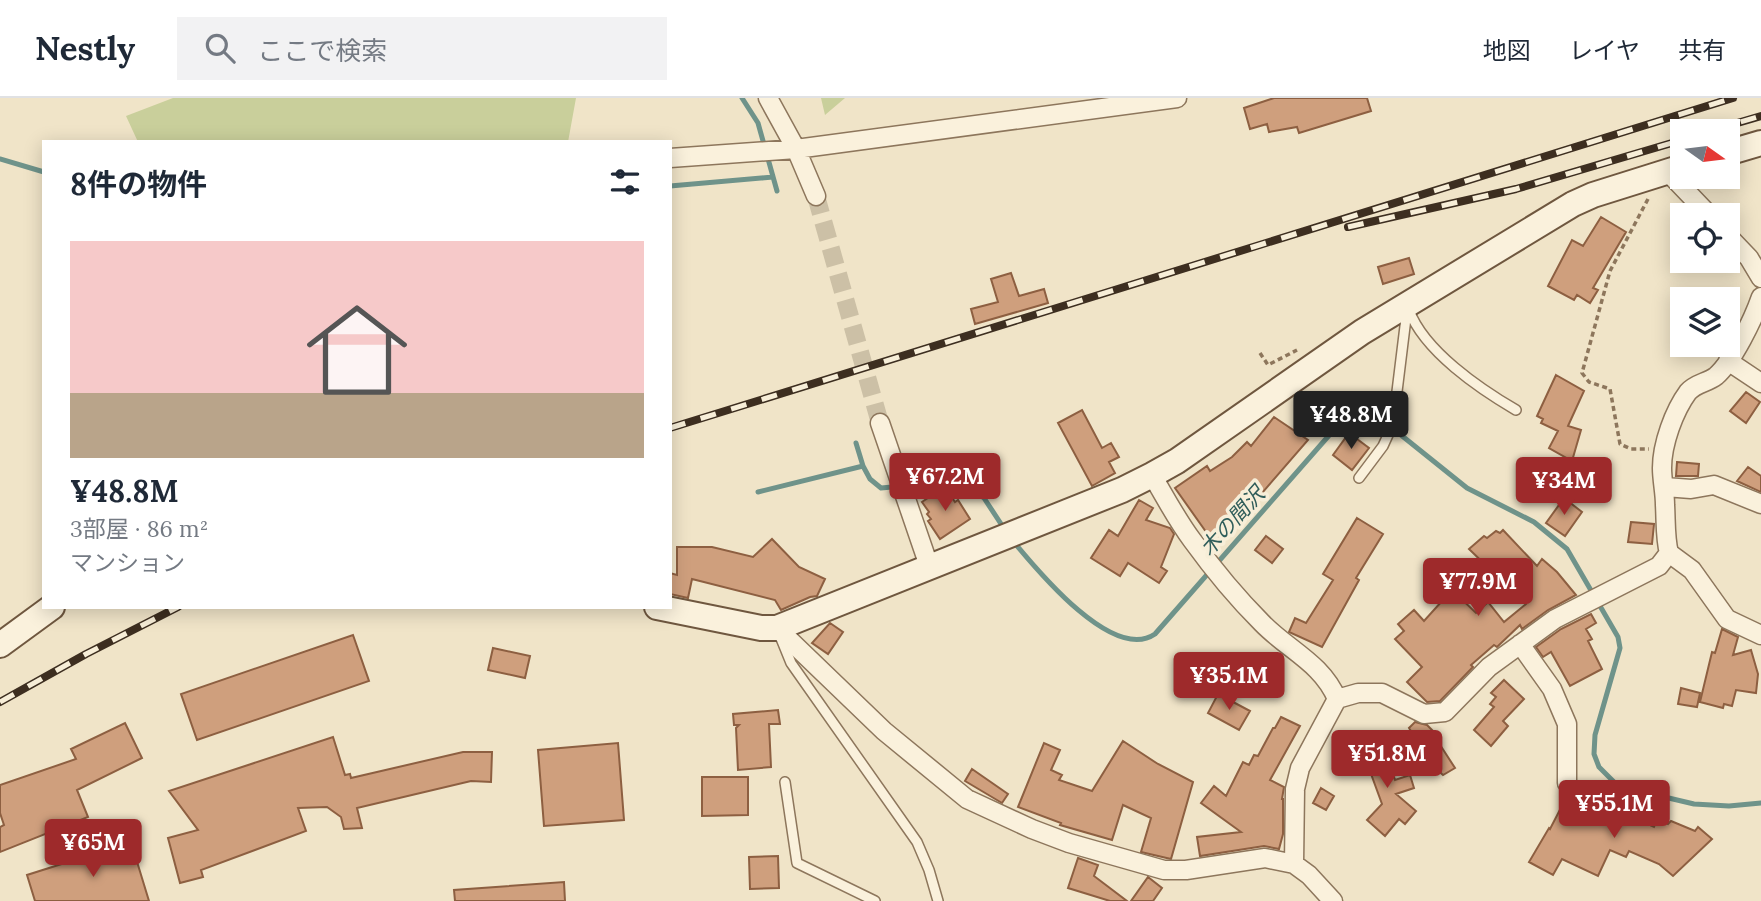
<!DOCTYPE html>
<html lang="ja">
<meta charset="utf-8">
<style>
body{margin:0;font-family:Lora,"Noto Sans JP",serif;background:#f2f2f3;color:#1f2937;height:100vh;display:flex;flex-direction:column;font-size:26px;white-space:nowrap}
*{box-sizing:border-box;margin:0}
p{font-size:23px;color:#747a83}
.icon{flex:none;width:38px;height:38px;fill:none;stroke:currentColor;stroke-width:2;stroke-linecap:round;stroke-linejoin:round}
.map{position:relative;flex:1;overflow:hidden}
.sheet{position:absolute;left:42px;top:42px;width:630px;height:469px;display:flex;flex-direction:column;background:#fff;border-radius:0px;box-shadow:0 4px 18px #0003}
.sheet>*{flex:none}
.needle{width:46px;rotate:104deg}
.controls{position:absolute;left:1670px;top:21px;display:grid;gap:14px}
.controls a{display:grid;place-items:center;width:70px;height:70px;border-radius:0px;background:#fff;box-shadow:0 4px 18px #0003;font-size:35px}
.price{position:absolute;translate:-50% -60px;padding:0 16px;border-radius:7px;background:#9e2a2b;color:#fff;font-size:23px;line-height:46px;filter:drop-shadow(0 2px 4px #0008)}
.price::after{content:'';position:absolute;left:50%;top:42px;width:21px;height:16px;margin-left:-10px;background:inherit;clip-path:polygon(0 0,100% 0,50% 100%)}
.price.current{background:#222;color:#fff}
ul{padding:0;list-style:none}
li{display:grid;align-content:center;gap:14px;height:371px;padding:0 28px}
li span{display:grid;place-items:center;height:217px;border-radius:0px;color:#555}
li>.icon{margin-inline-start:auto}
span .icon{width:126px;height:126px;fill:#fffc;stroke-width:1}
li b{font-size:30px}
h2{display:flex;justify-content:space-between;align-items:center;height:84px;padding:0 28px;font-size:30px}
header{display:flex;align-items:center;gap:42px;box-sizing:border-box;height:98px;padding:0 35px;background:#fff;border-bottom:2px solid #e0e1e3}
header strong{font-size:33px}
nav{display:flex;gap:38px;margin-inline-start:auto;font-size:24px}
.search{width:490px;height:63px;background:#f2f2f3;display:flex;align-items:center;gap:18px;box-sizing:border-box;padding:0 24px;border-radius:0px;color:#747a83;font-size:26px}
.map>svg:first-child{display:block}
.green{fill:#c9cf9b}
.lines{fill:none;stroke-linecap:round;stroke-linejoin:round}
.stream{stroke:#6f938a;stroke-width:5}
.building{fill:#cf9f7d;stroke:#8d5f41;stroke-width:2}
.street-tunnel{stroke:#ccc0a6;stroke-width:18;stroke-dasharray:18 9;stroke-linecap:butt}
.lane-casing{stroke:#8d765c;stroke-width:12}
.street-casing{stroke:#8d765c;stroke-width:21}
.secondary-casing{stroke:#6f573f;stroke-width:28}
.path{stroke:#8d765c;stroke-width:3.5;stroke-dasharray:5 3.5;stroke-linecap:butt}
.lane{stroke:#faf1dc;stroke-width:9}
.street{stroke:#faf1dc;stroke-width:18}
.secondary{stroke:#faf1dc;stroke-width:24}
.rail-casing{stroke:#3d2e20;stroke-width:8}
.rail{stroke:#f7eed8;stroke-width:5;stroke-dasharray:16;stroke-linecap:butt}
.labels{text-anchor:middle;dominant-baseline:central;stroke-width:7;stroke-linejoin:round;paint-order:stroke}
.water-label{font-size:21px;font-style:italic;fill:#2f5d5a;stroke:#f7eed8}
</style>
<header>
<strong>Nestly</strong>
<div class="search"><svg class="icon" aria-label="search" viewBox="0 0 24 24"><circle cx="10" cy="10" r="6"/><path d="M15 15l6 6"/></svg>ここで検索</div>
<nav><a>地図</a><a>レイヤ</a><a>共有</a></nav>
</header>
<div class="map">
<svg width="1761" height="803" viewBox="0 0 1761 803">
<rect width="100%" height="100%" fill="#f0e4c8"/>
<path class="green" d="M173 0H576L568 44H138L126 18Z
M821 0H845L825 17Z"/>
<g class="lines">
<path class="stream" d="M742 0 758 25 777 93
M0 61 44 74
M670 88 773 79
M856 345 863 368
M758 394 863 368 870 381 881 390 958 383 984 400 1005 432
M1013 443C1037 472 1113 565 1155 536L1332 334 1361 316 1381 321 1467 390 1534 424 1567 451 1618 539 1620 550 1595 637 1594 656 1599 669 1618 688 1694 706 1729 708 1761 705"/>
</g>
<path class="building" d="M1274 0H1367L1371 13 1299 35 1297 29 1269 34 1267 26 1250 31 1244 10Z
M1601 119 1626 134 1593 190 1598 192 1590 205 1577 197 1574 202 1548 188 1572 142 1583 148Z
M1409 160 1414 176 1383 186 1378 169Z
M1011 175 1019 198 1044 191 1048 205 975 226 971 211 998 204 991 181Z
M1556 277 1584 293 1568 328 1581 332 1572 363 1549 350 1558 333 1541 325 1543 321 1537 318Z
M1746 294 1760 304 1746 325 1730 313Z
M1082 312 1102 350 1111 345 1119 359 1109 364 1115 375 1092 388 1058 325Z
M1274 319 1308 342 1216 448 1175 390 1207 368 1210 373 1232 359 1247 344 1251 348Z
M1349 335 1369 350 1352 372 1333 357Z
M1677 364 1699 366 1698 378H1676Z
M1748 369 1761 378V394L1737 383Z
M947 392 955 404 958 402 970 421 940 441 928 423 931 421 927 416 929 414 922 404 938 393 939 396Z
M1564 400 1582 414 1565 438 1546 425Z
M1139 402 1153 410 1146 422 1170 430 1174 436 1161 469 1167 473 1159 485 1128 465 1120 478 1091 460 1109 432 1118 438Z
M1357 420 1383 436 1356 480 1359 482 1322 549 1289 534 1295 520 1306 525 1333 482 1323 476Z
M1631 424 1654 426 1652 446 1628 444Z
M1503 432 1537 468 1542 461 1557 474 1576 497 1548 512 1522 531 1520 527 1497 549 1494 547 1471 567 1473 569 1440 603 1427 604 1407 584 1422 569 1395 541 1404 533 1398 526 1414 512 1424 523 1452 492 1476 515 1488 504 1504 524 1526 506 1469 451 1484 438 1487 440 1496 433 1500 435Z
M1266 438 1283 451 1272 465 1255 452Z
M772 441 799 469 825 481 817 498 810 499 781 512 775 502 692 481 688 500 670 496V475L677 477V449H712L753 459Z
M1591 516 1596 525 1586 531 1592 541 1588 543 1602 571 1570 588 1551 554 1543 559 1536 549 1561 531Z
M830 525 843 534 828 556 812 545Z
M1722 531 1738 539 1733 557 1751 552 1758 576 1756 595 1736 592 1732 608 1724 606 1723 610 1700 604 1712 554 1715 555Z
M353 537 369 583 197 642 181 596Z
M493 550 530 558 525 580 488 572Z
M1504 582 1524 601 1503 623 1508 628 1491 648 1474 632 1494 609 1490 606 1496 599 1491 595Z
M1681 590 1700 595 1697 609 1678 606Z
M1218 596 1250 613 1239 632 1208 615Z
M778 612 780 626H769L771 669 738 672 736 630 739 627H734L733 616Z
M1281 619 1300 628 1270 682 1284 689 1282 701H1283V736L1279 751 1264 748 1200 758 1197 739 1241 734 1201 705 1214 688 1226 698 1243 664 1249 667 1254 657 1258 658 1273 630H1275Z
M1415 624 1427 627 1437 637 1435 639 1455 670 1443 677 1433 668 1409 630Z
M125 625 142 660 77 692 88 719 0 754V729L4 727 0 715V687L76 661 71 651Z
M333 639 345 677 350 676 351 680 463 654H492L491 684 471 683 357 710 362 730 344 731 341 719 327 709 298 710 306 733 201 772 203 779 180 785 168 740 198 732 169 693Z
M1381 641 1388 657 1387 658 1395 682 1410 677 1414 690 1396 696 1416 713 1405 726 1399 721 1385 738 1367 722 1382 706 1363 654 1368 652 1366 647Z
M1123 643 1158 666 1193 684 1171 761 1141 754 1151 720 1123 707 1112 742 1060 727 1061 725 1018 709 1044 645 1060 652 1051 672 1062 677 1059 682 1092 693Z
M618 645 624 722 544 728 538 652Z
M972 671 1008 696 1002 705 965 683Z
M702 679H748V717L702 718Z
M1321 690 1334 698 1326 712 1313 705Z
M1567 698 1620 724 1624 715 1654 729 1657 721 1668 726 1671 723 1695 733 1698 729 1712 741 1673 778 1659 766 1629 753 1626 759 1610 752 1598 778 1562 761 1553 777 1529 764 1549 730 1550 731Z
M131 744 149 803H35L27 777Z
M778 758 779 790 750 791 749 759Z
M1078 760 1098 767 1094 778 1127 803H1110L1068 790Z
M1148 779 1162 790 1153 803H1131Z
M564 784 565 803H455L454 792Z"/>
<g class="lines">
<path class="street-tunnel" d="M816 98 880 325"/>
<defs>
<path id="lane" d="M1409 212C1424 253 1480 291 1516 312
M1359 380 1383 348 1393 326 1407 212
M780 538 791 565 917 744 929 772 938 803
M785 684 797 765 875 803"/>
<path id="street" d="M768 0 796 51 816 98
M670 60 796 51 1177 0
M1667 73 1709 117
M1727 137 1749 160 1761 180
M1728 263 1761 285
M880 325 929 468
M1152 377C1165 399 1177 422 1192 442 1213 471 1237 500 1262 525 1288 552 1322 565 1337 601
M1665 389 1691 391 1714 387 1761 406
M1669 455 1692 472 1727 521 1761 537
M777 530 884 633 967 701 1032 731 1069 745 1164 772H1186L1265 760 1294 766 1309 777 1333 803
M1520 546 1552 591 1567 626V685
M1294 766 1295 691 1300 670 1337 601 1358 595H1382L1424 616 1445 614 1489 569 1555 521 1659 468 1669 455C1665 440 1666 423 1665 407 1665 395 1662 382 1662 370 1662 346 1674 313 1688 294 1696 285 1707 285 1716 278 1733 263 1753 222 1761 199"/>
<path id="secondary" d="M1727 55 1761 45
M657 509 761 530H777L1122 392 1152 377 1177 363 1362 234 1573 106 1593 97 1682 69
M0 547 52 509"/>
</defs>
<use href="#lane" class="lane-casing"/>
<use href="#street" class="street-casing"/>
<use href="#secondary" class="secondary-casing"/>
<path class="path" d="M1648 101 1610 173 1582 275 1589 284 1610 291 1620 346 1631 351H1649
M1260 255 1268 267 1297 252"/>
<use href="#lane" class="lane"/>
<use href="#street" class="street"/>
<use href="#secondary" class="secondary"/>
<defs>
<path id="rail" d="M1710 33 1761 18
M1348 129 1516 91 1682 42
M670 330 1733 0
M0 604 86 556 178 509"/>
</defs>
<use href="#rail" class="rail-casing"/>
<use href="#rail" class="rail"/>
</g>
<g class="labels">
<g class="water-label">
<text transform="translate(1232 423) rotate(-48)">木の間沢</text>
</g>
</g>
</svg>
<div class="controls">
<a><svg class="needle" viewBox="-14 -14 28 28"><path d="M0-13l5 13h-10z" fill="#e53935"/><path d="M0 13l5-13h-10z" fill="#747a83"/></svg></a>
<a><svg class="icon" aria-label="locate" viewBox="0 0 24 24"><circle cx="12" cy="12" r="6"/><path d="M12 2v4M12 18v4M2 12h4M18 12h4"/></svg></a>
<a><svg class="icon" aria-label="layers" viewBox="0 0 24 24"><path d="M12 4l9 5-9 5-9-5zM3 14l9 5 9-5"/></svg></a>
</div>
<b class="price current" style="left:1351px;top:353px">¥48.8M</b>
<b class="price" style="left:945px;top:415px">¥67.2M</b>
<b class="price" style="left:1564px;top:419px">¥34M</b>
<b class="price" style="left:1478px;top:520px">¥77.9M</b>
<b class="price" style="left:1229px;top:614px">¥35.1M</b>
<b class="price" style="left:1387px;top:692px">¥51.8M</b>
<b class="price" style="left:1614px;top:742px">¥55.1M</b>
<b class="price" style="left:93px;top:781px">¥65M</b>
<section class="sheet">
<h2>8件の物件<svg class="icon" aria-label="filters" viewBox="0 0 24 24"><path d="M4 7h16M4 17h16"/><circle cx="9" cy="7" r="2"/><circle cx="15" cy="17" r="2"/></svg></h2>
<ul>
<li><span style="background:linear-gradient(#f6c9c9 70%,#b9a48a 0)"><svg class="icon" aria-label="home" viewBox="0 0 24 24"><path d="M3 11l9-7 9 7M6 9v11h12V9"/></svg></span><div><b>¥48.8M</b><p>3部屋 · 86 m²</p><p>マンション</p></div></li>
</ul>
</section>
</div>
